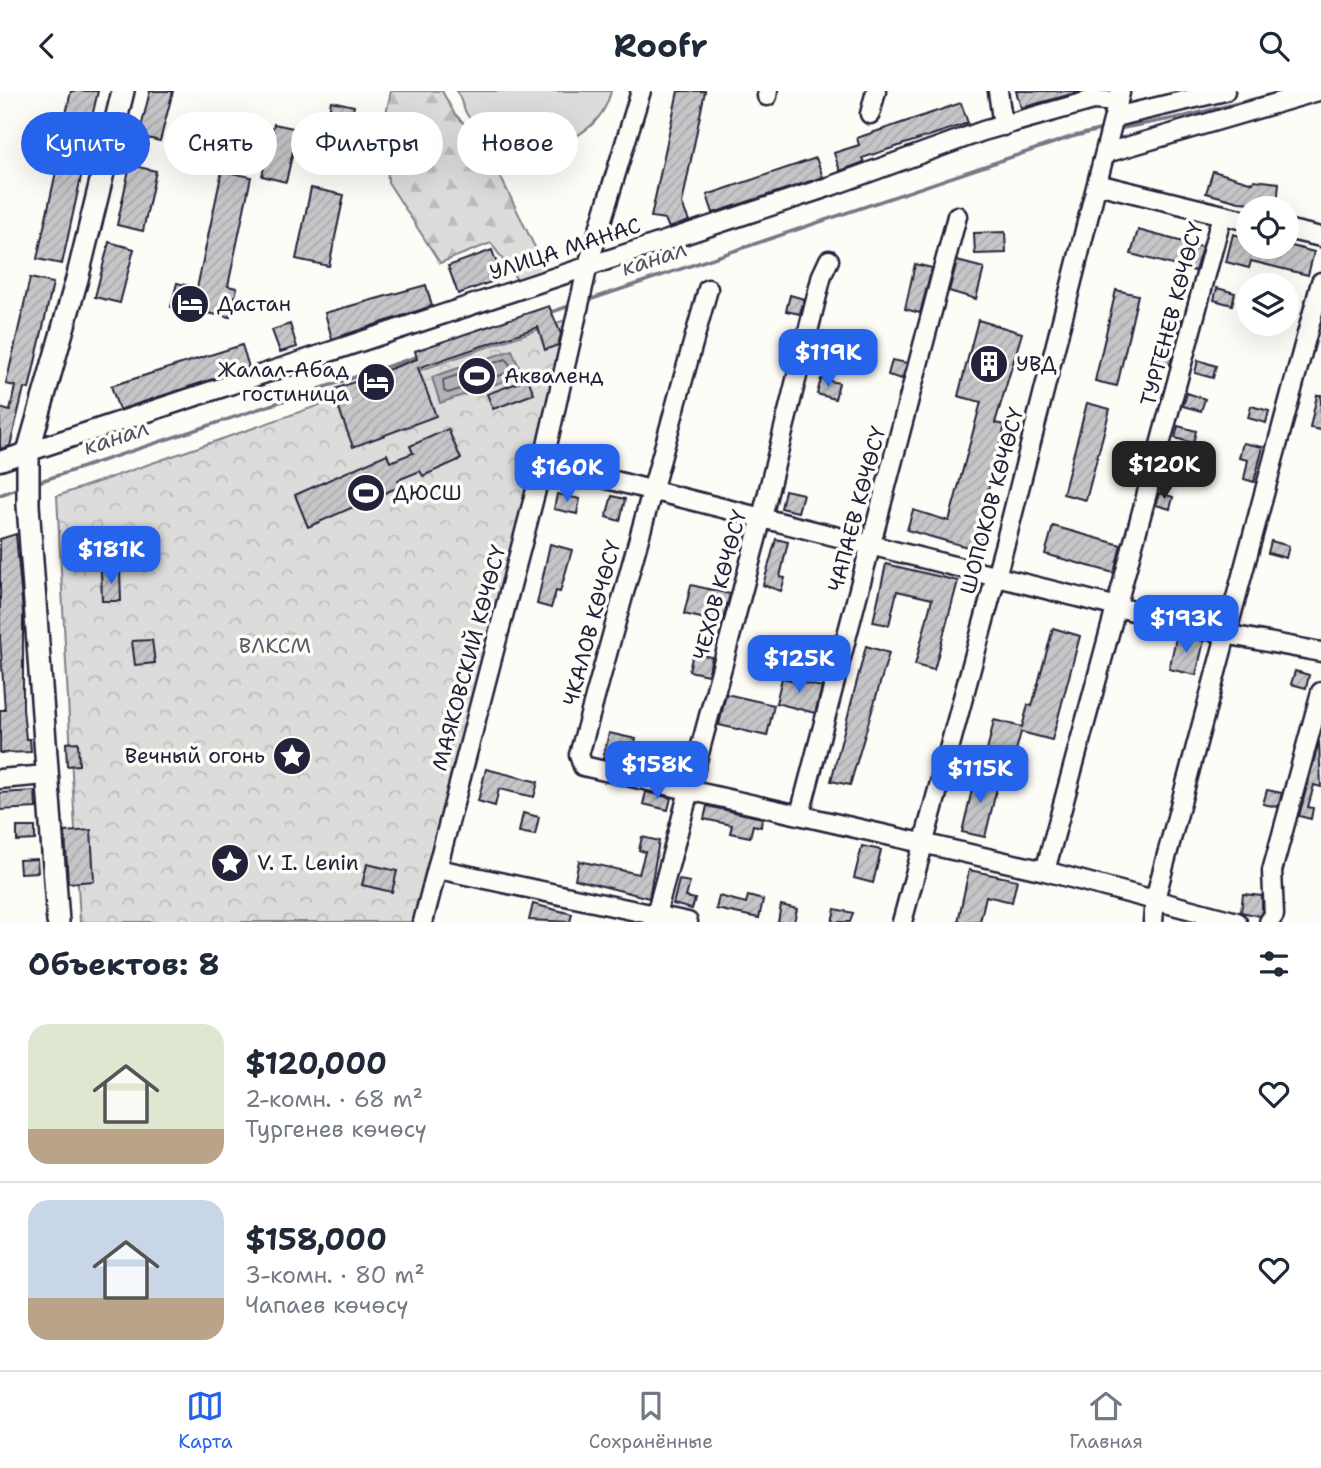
<!DOCTYPE html>
<html lang="ru">
<meta charset="utf-8">
<style>
body{margin:0;font-family:"Shantell Sans",sans-serif;background:#f6f6f7;color:#1f2937;height:100vh;display:flex;flex-direction:column;font-size:26px;white-space:nowrap}
*{box-sizing:border-box;margin:0}
p{font-size:23px;color:#747a83}
.icon{flex:none;width:38px;height:38px;fill:none;stroke:currentColor;stroke-width:2;stroke-linecap:round;stroke-linejoin:round}
.map{position:relative;height:831px;overflow:hidden}
.details{display:flex;flex-direction:column;background:#fff;flex:1}
.details>*{flex:none}
.banner{position:absolute;left:21px;top:21px;width:700px;height:63px;display:flex;gap:14px}
.controls{position:absolute;left:1236px;top:105px;display:grid;gap:14px}
.controls a{display:grid;place-items:center;width:63px;height:63px;border-radius:50%;background:#fff;box-shadow:0 7px 28px #0002;font-size:35px}
.price{position:absolute;translate:-50% -60px;padding:0 16px;border-radius:14px;background:#2563eb;color:#fff;font-size:23px;line-height:46px;filter:drop-shadow(0 2px 4px #0008)}
.price::after{content:'';position:absolute;left:50%;top:42px;width:21px;height:16px;margin-left:-10px;background:inherit;clip-path:polygon(0 0,100% 0,50% 100%)}
.price.active{background:#222;color:#fff}
ul{padding:0;list-style:none}
li{display:flex;align-items:center;gap:21px;height:175px;padding:0 28px}
li+li{border-top:2px solid #e0e1e3}
li span{display:grid;place-items:center;flex:none;width:196px;height:140px;border-radius:21px;color:#555}
li>.icon{margin-inline-start:auto}
span .icon{width:84px;height:84px;fill:#fffc;stroke-width:1}
li b{font-size:30px}
h2{display:flex;justify-content:space-between;align-items:center;height:84px;padding:0 28px;font-size:30px}
.tag{padding:0 24px;border-radius:32px;background:#fff;box-shadow:0 7px 28px #0002;font-size:24px;line-height:63px}
.tag.active{background:#2563eb;color:#fff}
header{display:flex;justify-content:space-between;align-items:center;height:91px;padding:0 28px;background:#fff;font-size:32px;font-weight:700}
.tabs{display:flex;justify-content:space-around;align-items:center;height:98px;border-top:2px solid #e0e1e3;background:#fff;font-size:19px;color:#747a83}
.tabs a{display:grid;justify-items:center;gap:4px}
.tabs .active{color:#2563eb}
.map>svg:first-child{display:block}
.grass{fill:#dddcdb;stroke:#807f8b;stroke-width:2}
.forest{fill:url(#forest-firs);stroke:#807f8b;stroke-width:2}
.park{fill:url(#park-crowns);stroke:#807f8b;stroke-width:2}
.water{fill:#b2b2b7;stroke:#787885;stroke-width:2}
.lines{fill:none;stroke-linecap:round;stroke-linejoin:round}
.shore{stroke:#5c5c6d;stroke-width:2}
.stream{stroke:#787885;stroke-width:3.5}
.building{fill:url(#building-hatch);stroke:#22223b;stroke-width:2}
.minor-casing{stroke:#22223b;stroke-width:23}
.major-casing{stroke:#22223b;stroke-width:26}
.minor{stroke:#fdfcf7;stroke-width:18}
.major{stroke:#fdfcf7;stroke-width:21}
.labels{text-anchor:middle;dominant-baseline:central;stroke-width:7;stroke-linejoin:round;paint-order:stroke}
.street-label{font-size:21px;fill:#22223b;stroke:#fdfcf7}
.poi-label{font-size:21px;fill:#22223b;stroke:#fdfcf7;text-anchor:start}
.park-label{font-size:21px;fill:#5a5a6b;stroke:#fdfcf7}
.water-label{font-size:23px;font-style:italic;fill:#545466;stroke:#fdfcf7}
</style>
<header><svg class="icon" aria-label="back" viewBox="0 0 24 24"><path d="M15 5l-7 7 7 7"/></svg>Roofr<svg class="icon" aria-label="search" viewBox="0 0 24 24"><circle cx="10" cy="10" r="6"/><path d="M15 15l6 6"/></svg></header>
<div class="map">
<svg width="1321" height="831" viewBox="0 0 1321 831">
<defs>
<pattern id="forest-firs" width="22" height="20" patternUnits="userSpaceOnUse" patternTransform="scale(1.75)"><rect width="22" height="20" fill="#dddcdb"/><path d="M5 1l3.5 6h-7zM16 11l3.5 6h-7z" fill="#bdbcbd"/></pattern>
<pattern id="park-crowns" width="20" height="18" patternUnits="userSpaceOnUse" patternTransform="scale(1.75)"><rect width="20" height="18" fill="#dddcdb"/><path d="M2 6a3 3 0 1 1 6 0M12 15a3 3 0 1 1 6 0" fill="none" stroke="#bdbcbd"/></pattern>
<pattern id="building-hatch" width="6" height="6" patternUnits="userSpaceOnUse" patternTransform="scale(1.75)"><rect width="6" height="6" fill="#c6c6c8"/><path d="M-1 1l2-2M0 6l6-6M5 7l2-2" fill="none" stroke="#aaaaad"/></pattern>
</defs>
<rect width="100%" height="100%" fill="#fdfcf7"/>
<filter id="ink" filterUnits="userSpaceOnUse"><feTurbulence type="fractalNoise" baseFrequency=".0143" numOctaves="2"/><feDisplacementMap in="SourceGraphic" scale="14" xChannelSelector="R" yChannelSelector="G"/><feConvolveMatrix kernelMatrix="1 2 1 2 8 2 1 2 1" color-interpolation-filters="sRGB"/></filter>
<g filter="url(#ink)">
<path class="grass" d="M457 0H611C596 63 506 74 468 25 463 18 461 8 457 0Z"/>
<path class="forest" d="M391 0H442L454 22 485 54 548 183 520 193 491 152 440 172 388 91 385 27Z"/>
<path class="park" d="M574 226 416 831H80L57 405Z"/>
<path class="water" d="M512 259 522 284 440 312 432 286Z"/>
<g class="lines">
<path class="shore" d="M506 268 512 277 510 281 448 302 444 300 443 289Z"/>
<path class="stream" d="M1118 38 1186 25 1286 0
M586 210 1071 46 1103 38
M549 222 572 214
M38 391 419 265
M0 404 19 397"/>
</g>
<path class="building" d="M71 0H98L88 43 63 37Z
M150 0H173L160 50 139 45Z
M678 0H705L682 113 689 130 669 137 665 128 651 126Z
M1016 0H1083L1021 17Z
M331 10 354 15 343 70 320 65Z
M961 12 968 32 862 67 864 71 840 80 834 62 859 54 857 47Z
M274 33 298 38 286 91 262 85Z
M61 58 86 63 62 173 37 168Z
M816 67 823 86 713 122 707 104Z
M130 74 156 80 143 140 117 134Z
M222 80 251 86 228 195 237 197 230 226 171 216 177 192 197 197Z
M1213 80 1253 92 1254 89 1279 92 1277 114 1239 111 1206 102Z
M311 97 344 104 329 175 296 168Z
M1138 139 1202 156 1195 180 1131 163Z
M1005 141 1006 162 975 163 974 142Z
M1233 143 1248 147V156L1286 162 1288 154 1314 161 1308 184 1251 170 1249 177 1226 171Z
M109 151 134 158 120 212 95 206Z
M492 159 502 187 458 203 448 175Z
M957 170 984 177 976 208 949 200Z
M915 173 932 177 920 222 905 218Z
M30 187 53 192 29 298 24 297 10 355 0 358V317L10 320 15 295 6 293Z
M426 194 432 215 332 248 325 222Z
M1217 197 1235 202 1232 214 1214 209Z
M1116 199 1138 204 1117 295 1095 290Z
M790 204 804 208 800 223 786 220Z
M549 215 561 243 558 254 545 259 538 236 418 277 436 325 353 356 332 299 417 268 415 260Z
M1169 225 1182 229 1179 241 1166 238Z
M978 229 1022 242 995 332 1005 334 978 437 984 439 978 459 907 439 913 419 949 430 981 311 958 305Z
M290 233 297 256 280 261 272 239Z
M242 254 249 276 119 319 111 295Z
M1160 258 1173 262 1170 274 1157 270Z
M892 269 907 272 902 288 888 284Z
M1198 269 1216 275 1213 287 1195 282Z
M528 288 534 303 493 318 487 303Z
M821 288 839 292 835 308 817 303Z
M1187 302 1205 308 1201 320 1183 315Z
M1317 304H1321V339L1310 337Z
M1087 312 1110 318 1086 409 1063 403Z
M1251 315 1269 320 1266 332 1248 327Z
M1178 335 1196 340 1193 352 1175 347Z
M448 338 461 368 423 385 420 380 398 389 401 395 308 436 295 404 387 363 390 371 413 362 410 355Z
M1243 352 1263 356 1254 391 1244 388 1248 369 1239 367Z
M785 399 803 403 798 421 781 417Z
M1159 402 1173 406 1170 418 1156 414Z
M557 403 580 408 577 423 554 418Z
M612 405 625 408 620 430 606 426Z
M1053 435 1121 454 1114 482 1045 463Z
M16 443 23 522V618L26 648H30L31 661 0 662V619H5L0 547V448Z
M776 448 788 451 780 486 785 487 781 500 763 494Z
M1271 450 1289 455 1286 467 1268 462Z
M550 453 572 459 560 501 556 500 551 517 537 513Z
M886 473 958 490 934 579 915 574 932 508 897 500 889 534 873 531Z
M120 479 121 510H102L101 480Z
M691 494 730 503 722 532 684 523Z
M1053 537 1080 545 1052 649 1021 641 1014 667 987 660 994 629 1022 636 1028 614 1032 615Z
M1177 543 1204 550 1196 584 1169 578Z
M152 549 155 572 135 574 132 550Z
M866 555 889 562 850 694 831 690Z
M693 562 712 566 708 584 689 580Z
M1295 580 1309 584 1306 597 1291 593Z
M782 587 822 596 815 622 776 612Z
M726 603 774 614 767 645 719 634Z
M609 642 636 648 629 674 603 668Z
M1319 650 1321 696 1314 694 1308 716 1313 717 1311 728 1299 725Z
M78 651 79 674 67 675 66 652Z
M486 678 538 691 534 706 499 698 495 715 478 710Z
M976 682 999 688 985 746 962 741Z
M1267 699 1282 702 1278 716 1263 713Z
M35 700 36 717 0 719V702Z
M646 701 671 707 668 719 643 713Z
M707 715 762 727 761 736 753 734 750 746 730 742 732 734 704 728Z
M523 722 539 726 535 744 519 741Z
M17 736H35V749L17 750Z
M91 739 94 790 68 792 65 741Z
M642 746 659 750 649 807 575 788 579 770 639 783 645 761 639 759Z
M862 755 881 759 873 792 854 787Z
M37 768 38 781 20 782 19 769Z
M367 773 397 780 392 801 362 794Z
M969 779 1017 789 1012 811 986 805 980 831H958Z
M679 789 690 791 686 806 695 808 692 818 673 813Z
M1243 803 1262 805V821L1259 825 1241 821Z
M719 805 746 812 748 805 763 809 759 827 716 818Z
M533 813 572 823 570 831 529 829Z
M781 814 797 818 794 831H778Z
M835 818 853 822 850 831H832Z"/>
<g class="lines">
<defs>
<path id="minor" d="M998 0 1003 35
M767 5 768 0
M870 23 876 0
M1115 26 1225 0
M1106 62 1318 0
M1097 93 1248 130
M1286 138 1321 146
M708 198 579 664 583 675 1045 780 1237 831
M0 370 831 95 983 40 1093 9 1118 11
M543 372 1225 543 1321 561
M0 688 46 684
M800 723 957 125
M438 778 688 831
M1045 780 1222 124
M423 831 543 372 588 174 641 0
M654 831 762 426 822 184 829 169
M902 831 1007 445 1120 2
M1153 831 1155 808 1321 191
M1269 831 1274 824 1272 780 1321 601"/>
<path id="major" d="M58 831 28 414V361L77 188 123 0"/>
</defs>
<use href="#minor" class="minor-casing"/>
<use href="#major" class="major-casing"/>
<use href="#minor" class="minor"/>
<use href="#major" class="major"/>
</g>
</g>
<defs>
<symbol id="hotel-disc" viewBox="-11 -11 22 22"><circle r="9.5" fill="#22223b" stroke="#fdfcf7"/><path d="M-6-4.5h1.5V1H6V5H4.5V3h-9V5H-6ZM-4 0a1.8 1.8 0 1 1 3.6 0ZM.5 0V-2.5h3Q6-2.5 6 0Z" fill="#fff"/></symbol>
<symbol id="building-disc" viewBox="-11 -11 22 22"><circle r="9.5" fill="#22223b" stroke="#fdfcf7"/><path d="M-4-6H4V6H1V3H-1V6H-4ZM-2.5-4.3h1.7v1.8h-1.7ZM.8-4.3h1.7v1.8H.8ZM-2.5-1h1.7V.8h-1.7ZM.8-1h1.7V.8H.8Z" fill="#fff"/></symbol>
<symbol id="stadium-disc" viewBox="-11 -11 22 22"><circle r="9.5" fill="#22223b" stroke="#fdfcf7"/><path d="M0-5a6.5 5 0 1 0 0 10a6.5 5 0 1 0 0-10ZM-3.5-1.8h7v3.6h-7Z" fill="#fff"/></symbol>
<symbol id="sight-disc" viewBox="-11 -11 22 22"><circle r="9.5" fill="#22223b" stroke="#fdfcf7"/><path d="M0-6L1.8-2.2L6-1.7L2.9 1.2L3.7 5.4L0 3.3L-3.7 5.4L-2.9 1.2L-6-1.7L-1.8-2.2Z" fill="#fff"/></symbol>
</defs>
<g fill-rule="evenodd">
<use href="#hotel-disc" x="168" y="191" width="44" height="44"/>
<use href="#building-disc" x="967" y="251" width="44" height="44"/>
<use href="#stadium-disc" x="455" y="263" width="44" height="44"/>
<use href="#hotel-disc" x="354" y="269" width="44" height="44"/>
<use href="#stadium-disc" x="344" y="380" width="44" height="44"/>
<use href="#sight-disc" x="270" y="643" width="44" height="44"/>
<use href="#sight-disc" x="208" y="750" width="44" height="44"/>
</g>
<g class="labels">
<g class="street-label">
<text transform="translate(565 158) rotate(-18)">УЛИЦА МАНАС</text>
<text transform="translate(1172 223) rotate(-75)">ТУРГЕНЕВ КӨЧӨСҮ</text>
<text transform="translate(992 410) rotate(-75)">ШОПОКОВ КӨЧӨСҮ</text>
<text transform="translate(857 418) rotate(-75)">ЧАПАЕВ КӨЧӨСҮ</text>
<text transform="translate(720 494) rotate(-75)">ЧЕХОВ КӨЧӨСҮ</text>
<text transform="translate(592 532) rotate(-75)">ЧКАЛОВ КӨЧӨСҮ</text>
<text transform="translate(469 567) rotate(-75)">МАЯКОВСКИЙ КӨЧӨСҮ</text>
</g>
<g class="poi-label">
<text x="217" y="213">Дастан</text>
<text x="1016" y="273">УВД</text>
<text x="349" y="279" text-anchor="end">Жалал-Абад<tspan x="349" dy="24">гостиница</tspan></text>
<text x="504" y="285">Акваленд</text>
<text x="393" y="402">ДЮСШ</text>
<text x="265" y="665" text-anchor="end">Вечный огонь</text>
<text x="257" y="772">V. I. Lenin</text>
</g>
<g class="park-label">
<text x="275" y="555">ВЛКСМ</text>
</g>
<g class="water-label">
<text transform="translate(654 167) rotate(-18)">канал</text>
<text transform="translate(116 346) rotate(-18)">канал</text>
</g>
</g>
</svg>
<div class="controls">
<a><svg class="icon" aria-label="locate" viewBox="0 0 24 24"><circle cx="12" cy="12" r="6"/><path d="M12 2v4M12 18v4M2 12h4M18 12h4"/></svg></a>
<a><svg class="icon" aria-label="layers" viewBox="0 0 24 24"><path d="M12 4l9 5-9 5-9-5zM3 14l9 5 9-5"/></svg></a>
</div>
<b class="price" style="left:828px;top:298px">$119K</b>
<b class="price active" style="left:1164px;top:410px">$120K</b>
<b class="price" style="left:567px;top:413px">$160K</b>
<b class="price" style="left:111px;top:495px">$181K</b>
<b class="price" style="left:1186px;top:564px">$193K</b>
<b class="price" style="left:799px;top:604px">$125K</b>
<b class="price" style="left:657px;top:710px">$158K</b>
<b class="price" style="left:980px;top:714px">$115K</b>
<div class="banner">
<a class="tag active">Купить</a>
<a class="tag">Снять</a>
<a class="tag">Фильтры</a>
<a class="tag">Новое</a>
</div>
</div>
<section class="details">
<h2>Объектов: 8<svg class="icon" aria-label="filters" viewBox="0 0 24 24"><path d="M4 7h16M4 17h16"/><circle cx="9" cy="7" r="2"/><circle cx="15" cy="17" r="2"/></svg></h2>
<ul>
<li><span style="background:linear-gradient(#dfe7d0 75%,#b9a48a 0)"><svg class="icon" aria-label="home" viewBox="0 0 24 24"><path d="M3 11l9-7 9 7M6 9v11h12V9"/></svg></span><div><b>$120,000</b><p>2-комн. · 68 m²</p><p>Тургенев көчөсү</p></div><svg class="icon" aria-label="heart" viewBox="0 0 24 24"><path d="M12 20l-8-8c-3-5 5-10 8-4 3-6 11-1 8 4z"/></svg></li>
<li><span style="background:linear-gradient(#c9d6e8 70%,#b9a48a 0)"><svg class="icon" aria-label="home" viewBox="0 0 24 24"><path d="M3 11l9-7 9 7M6 9v11h12V9"/></svg></span><div><b>$158,000</b><p>3-комн. · 80 m²</p><p>Чапаев көчөсү</p></div><svg class="icon" aria-label="heart" viewBox="0 0 24 24"><path d="M12 20l-8-8c-3-5 5-10 8-4 3-6 11-1 8 4z"/></svg></li>
</ul>
</section>
<nav class="tabs">
<a class="active"><svg class="icon" aria-label="map" viewBox="0 0 24 24"><path d="M3 6l6-2 6 2 6-2v14l-6 2-6-2-6 2zM9 4v14M15 6v14"/></svg>Карта</a>
<a><svg class="icon" aria-label="saved" viewBox="0 0 24 24"><path d="M7 4h10v16l-5-4-5 4z"/></svg>Сохранённые</a>
<a><svg class="icon" aria-label="home" viewBox="0 0 24 24"><path d="M3 11l9-7 9 7M6 9v11h12V9"/></svg>Главная</a>
</nav>
